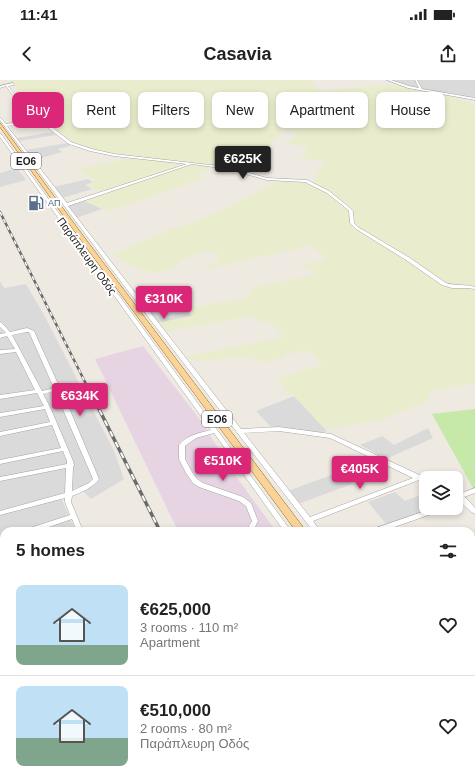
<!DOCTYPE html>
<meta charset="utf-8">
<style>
body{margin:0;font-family:Helvetica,sans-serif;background:#f6f6f6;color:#222;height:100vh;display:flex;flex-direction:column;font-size:15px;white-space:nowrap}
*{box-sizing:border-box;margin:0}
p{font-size:13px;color:#767676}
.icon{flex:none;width:22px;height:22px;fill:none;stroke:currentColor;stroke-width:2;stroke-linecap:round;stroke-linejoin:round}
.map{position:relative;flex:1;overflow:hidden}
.panel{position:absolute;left:0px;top:447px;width:475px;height:256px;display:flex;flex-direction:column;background:#fff;border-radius:12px 12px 0 0;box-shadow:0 2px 6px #0003}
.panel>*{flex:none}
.guide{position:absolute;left:12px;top:12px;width:451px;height:36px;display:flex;gap:8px}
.fabs{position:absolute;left:419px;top:391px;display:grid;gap:8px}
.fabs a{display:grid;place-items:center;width:44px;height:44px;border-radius:8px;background:#fff;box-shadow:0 2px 6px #0003;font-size:20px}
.price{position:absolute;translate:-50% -34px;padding:0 9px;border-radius:4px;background:#db2777;color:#fff;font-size:13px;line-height:26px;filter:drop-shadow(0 1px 2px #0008)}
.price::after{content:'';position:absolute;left:50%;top:24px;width:12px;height:9px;margin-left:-6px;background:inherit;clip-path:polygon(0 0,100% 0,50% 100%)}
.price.current{background:#222;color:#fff}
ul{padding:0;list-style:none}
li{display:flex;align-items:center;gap:12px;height:100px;padding:0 16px}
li+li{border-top:1px solid #e0e0e0}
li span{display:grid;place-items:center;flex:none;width:112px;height:80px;border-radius:8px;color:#555}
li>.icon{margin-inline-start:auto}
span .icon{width:48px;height:48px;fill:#fffc;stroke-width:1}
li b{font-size:17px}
h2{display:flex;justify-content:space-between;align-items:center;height:48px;padding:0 16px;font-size:17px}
.tag{padding:0 14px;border-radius:8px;background:#fff;box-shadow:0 2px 6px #0003;font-size:14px;line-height:36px}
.tag.current{background:#db2777;color:#fff}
.status{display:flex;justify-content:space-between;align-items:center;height:28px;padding:0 20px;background:#fff;direction:ltr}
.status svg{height:11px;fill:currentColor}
header{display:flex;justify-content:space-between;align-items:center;height:52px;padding:0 16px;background:#fff;font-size:18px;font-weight:800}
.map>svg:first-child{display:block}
.residential{fill:#dbdada}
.industrial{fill:#e7d4e3}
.farmland{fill:#eaedcd}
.grass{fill:#c6e8a8}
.plaza{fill:#d7d7e3}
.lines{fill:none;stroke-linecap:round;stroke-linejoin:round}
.minor-casing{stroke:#a4a4a4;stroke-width:1}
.major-casing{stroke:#936502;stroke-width:1}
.minor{fill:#fff;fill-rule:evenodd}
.major{fill:#fad39b;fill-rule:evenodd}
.rail-far2-casing{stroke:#6b6b6b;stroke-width:2.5}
.rail-far1-casing{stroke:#6b6b6b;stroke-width:3.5}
.rail-casing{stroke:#6b6b6b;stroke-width:4}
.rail-far2{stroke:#fff;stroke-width:1.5;stroke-dasharray:4;stroke-linecap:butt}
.rail-far1{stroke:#fff;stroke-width:2;stroke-dasharray:6;stroke-linecap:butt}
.rail{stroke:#fff;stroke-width:2.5;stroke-dasharray:8;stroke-linecap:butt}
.labels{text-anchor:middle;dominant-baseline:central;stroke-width:4;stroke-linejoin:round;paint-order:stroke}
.far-service-label{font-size:9px;fill:#4e5e75;stroke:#fff;text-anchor:start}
.shield{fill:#fff;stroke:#616161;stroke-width:1}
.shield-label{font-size:10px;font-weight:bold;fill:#1d1d1d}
.street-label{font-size:11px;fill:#1d1d1d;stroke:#fff}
</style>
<div class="status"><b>11:41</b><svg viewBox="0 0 49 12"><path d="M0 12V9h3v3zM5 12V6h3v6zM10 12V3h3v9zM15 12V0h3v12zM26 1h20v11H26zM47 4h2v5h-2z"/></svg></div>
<header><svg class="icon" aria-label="back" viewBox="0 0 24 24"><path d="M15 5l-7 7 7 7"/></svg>Casavia<svg class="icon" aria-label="share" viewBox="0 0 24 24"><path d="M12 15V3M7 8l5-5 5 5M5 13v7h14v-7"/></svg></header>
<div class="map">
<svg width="475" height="703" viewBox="0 0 475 703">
<rect width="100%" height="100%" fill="#eeeae2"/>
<path class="residential" d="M390 0H475V21L461 15 410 7Z
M52 52 56 55 19 61 17 58Z
M67 63 70 66 58 69 62 72 34 80 26 70Z
M17 88 26 100 0 107V93Z
M88 99 93 102 86 105 92 109 62 118 54 107Z
M85 121 102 129 76 138 68 126Z
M0 201 4 208 26 204 44 235 114 371 124 399 91 419 79 407 62 413 61 418 76 451H4V502L0 504Z
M163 212 178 230 186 228 192 236 157 243 140 222 142 219 149 215Z
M294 316 327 351 320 353 272 348 256 331Z
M428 348 433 358 386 379 360 365 382 356 394 365Z
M342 391 352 404 298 424 288 411Z
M395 412 405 421 426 413V428H435L387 445 368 422Z
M475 527V571L471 572V529Z
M4 548V593L0 591V552Z
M434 699H463L469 703H427Z"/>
<path class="industrial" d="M143 266 201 341 235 395 276 451H178L95 279Z"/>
<path class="farmland" d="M9 0H311L319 10 327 11 344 8 397 5 454 17 475 25V303L432 311 426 322 384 339 337 348H324L294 316 284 311 281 304 277 298 322 285 308 270 285 275 283 278 264 282 242 277 204 281 190 280 187 276 283 257 270 242 263 243 251 236 165 252 158 243 192 236 186 228 246 218 250 215 253 207 314 195 313 190H309L302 185 327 179 310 166 207 189 208 186 219 180V177L214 172 206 171 181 181 176 188 156 193 137 188 112 175 175 147 183 146 218 132 279 101 300 102 311 105 324 81 300 78 308 69 301 65H287L295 54 299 52 284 49 246 92 213 85 209 89 199 93 202 99 128 125 107 131 85 121 111 112 92 109 85 105 96 101 77 89 136 77 94 70 67 59 35 31 33 26 16 8 13 3Z"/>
<path class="grass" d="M475 329V408H473L432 334Z
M0 652 4 653V693L0 695Z"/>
<path class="plaza" d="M471 635 475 637V677L471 678Z"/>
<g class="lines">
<defs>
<path id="minor" d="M387 0H391L409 6 419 8 415 0H417L422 9 475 18V20L408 8Z
M13 3 14 5 8 6 29 32 48 44 71 62 92 69 114 74 228 87 267 98 307 100 329 111 349 127 353 131 354 143 358 147 410 178 446 203C455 206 465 204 475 207V209L467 208H452L442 205 406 180 356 149 350 143 349 131 347 129 327 113 305 102 267 100 228 89 192 84 68 126 126 201 241 349 279 347 331 354 426 398V403L419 400 313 441 320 451H313L122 203 0 40V37L6 44 36 39 27 34 6 6 0 8V6ZM39 41 69 64 90 71 114 76 187 84 67 123 7 46ZM279 351 330 358 413 398 310 437 244 353Z
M0 54H1L291 451H284L214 353 196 358 185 366V379L192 392 197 399 203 403 243 417 251 423 258 441 253 451H246L252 441 246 426 239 421 199 407 193 403 186 393 179 379V365C187 355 199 353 211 350L0 57Z
M0 242 2 243 10 252 27 248 34 251 72 335 99 399C92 408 82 412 72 416L71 422 83 451H77L72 439 37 451H26L27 449 70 435 65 422V418L0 435V431L65 413 66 388 0 401V397L67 384V381L63 371 0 384V380L61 368 52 345 0 356V352L50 342 45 329 0 337V333L44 326 37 313 0 319V315L35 310 16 272 0 274V270L15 269 7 256 0 258V254L6 253 0 247ZM27 252H29L54 308 42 311 12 255ZM55 311 93 399 89 403 72 411 73 387 74 385 73 381 50 327 43 314Z
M475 408V413L464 417 467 419 475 428V434C468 431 463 423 456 418V413L459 414Z
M434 428H444L443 430 383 451H372L373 449Z
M4 456V462L0 463V457Z
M4 475V482L0 485V478Z
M471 613 475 615V623L471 621Z
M4 643V651L0 652V644Z
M300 699H309L311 703H301Z"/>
<path id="major" d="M0 43 87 161 306 451H296L83 163 0 47Z
M471 623 475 624V635L471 634Z
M475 679V703L471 702 467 699H471V680Z
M25 699H73L71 703H23Z
M184 699H226L224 703H182Z"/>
</defs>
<use href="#minor" class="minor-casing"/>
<use href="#major" class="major-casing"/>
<use href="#minor" class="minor"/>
<use href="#major" class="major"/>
<defs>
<path id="rail-far2" d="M0 132 94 320"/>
<path id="rail-far1" d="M94 319 160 451"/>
<path id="rail" d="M289 699 291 703"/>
</defs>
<use href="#rail-far2" class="rail-far2-casing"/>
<use href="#rail-far1" class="rail-far1-casing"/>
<use href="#rail" class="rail-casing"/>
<use href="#rail-far2" class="rail-far2"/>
<use href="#rail-far1" class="rail-far1"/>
<use href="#rail" class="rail"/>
</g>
<defs>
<symbol id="fuel-bare" viewBox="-9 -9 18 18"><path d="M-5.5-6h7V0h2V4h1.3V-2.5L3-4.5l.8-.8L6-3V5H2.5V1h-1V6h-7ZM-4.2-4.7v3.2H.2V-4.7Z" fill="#5c6f8a" stroke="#fff" stroke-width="2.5" paint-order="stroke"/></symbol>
</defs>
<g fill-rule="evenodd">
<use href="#fuel-bare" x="25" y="112" width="22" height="22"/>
</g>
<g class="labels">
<g class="far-service-label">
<text x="48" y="123">ΑΠ</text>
</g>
<g class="shield">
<rect x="11" y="73" width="30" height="16" rx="3"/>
<rect x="202" y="331" width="30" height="16" rx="3"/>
</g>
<g class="shield-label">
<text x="26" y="81">ΕΟ6</text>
<text x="217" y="339">ΕΟ6</text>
</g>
<g class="street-label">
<text transform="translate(87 176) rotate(54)">Παράπλευρη Οδός</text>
</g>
</g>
</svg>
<div class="fabs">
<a><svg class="icon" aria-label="layers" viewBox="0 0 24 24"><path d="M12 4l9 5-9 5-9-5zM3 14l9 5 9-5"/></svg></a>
</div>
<b class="price current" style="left:243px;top:100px">€625K</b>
<b class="price" style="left:164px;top:240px">€310K</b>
<b class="price" style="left:80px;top:337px">€634K</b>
<b class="price" style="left:223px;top:402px">€510K</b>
<b class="price" style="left:360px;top:410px">€405K</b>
<div class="guide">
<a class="tag current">Buy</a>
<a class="tag">Rent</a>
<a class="tag">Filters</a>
<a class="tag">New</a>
<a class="tag">Apartment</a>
<a class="tag">House</a>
</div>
<section class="panel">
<h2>5 homes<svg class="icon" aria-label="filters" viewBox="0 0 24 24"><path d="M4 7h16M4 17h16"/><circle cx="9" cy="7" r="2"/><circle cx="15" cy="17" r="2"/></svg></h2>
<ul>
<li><span style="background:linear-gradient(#bfe0f5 75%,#7fa58c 0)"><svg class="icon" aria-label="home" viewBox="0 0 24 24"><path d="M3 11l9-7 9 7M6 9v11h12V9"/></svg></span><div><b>€625,000</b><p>3 rooms · 110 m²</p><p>Apartment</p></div><svg class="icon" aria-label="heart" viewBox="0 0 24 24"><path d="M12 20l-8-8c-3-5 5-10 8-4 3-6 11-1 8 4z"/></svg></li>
<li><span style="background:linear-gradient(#bfe0f5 65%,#7fa58c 0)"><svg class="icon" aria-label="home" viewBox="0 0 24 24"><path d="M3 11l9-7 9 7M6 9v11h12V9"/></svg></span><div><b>€510,000</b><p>2 rooms · 80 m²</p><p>Παράπλευρη Οδός</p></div><svg class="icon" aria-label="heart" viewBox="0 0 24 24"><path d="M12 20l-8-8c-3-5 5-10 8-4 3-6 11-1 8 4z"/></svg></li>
</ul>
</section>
</div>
